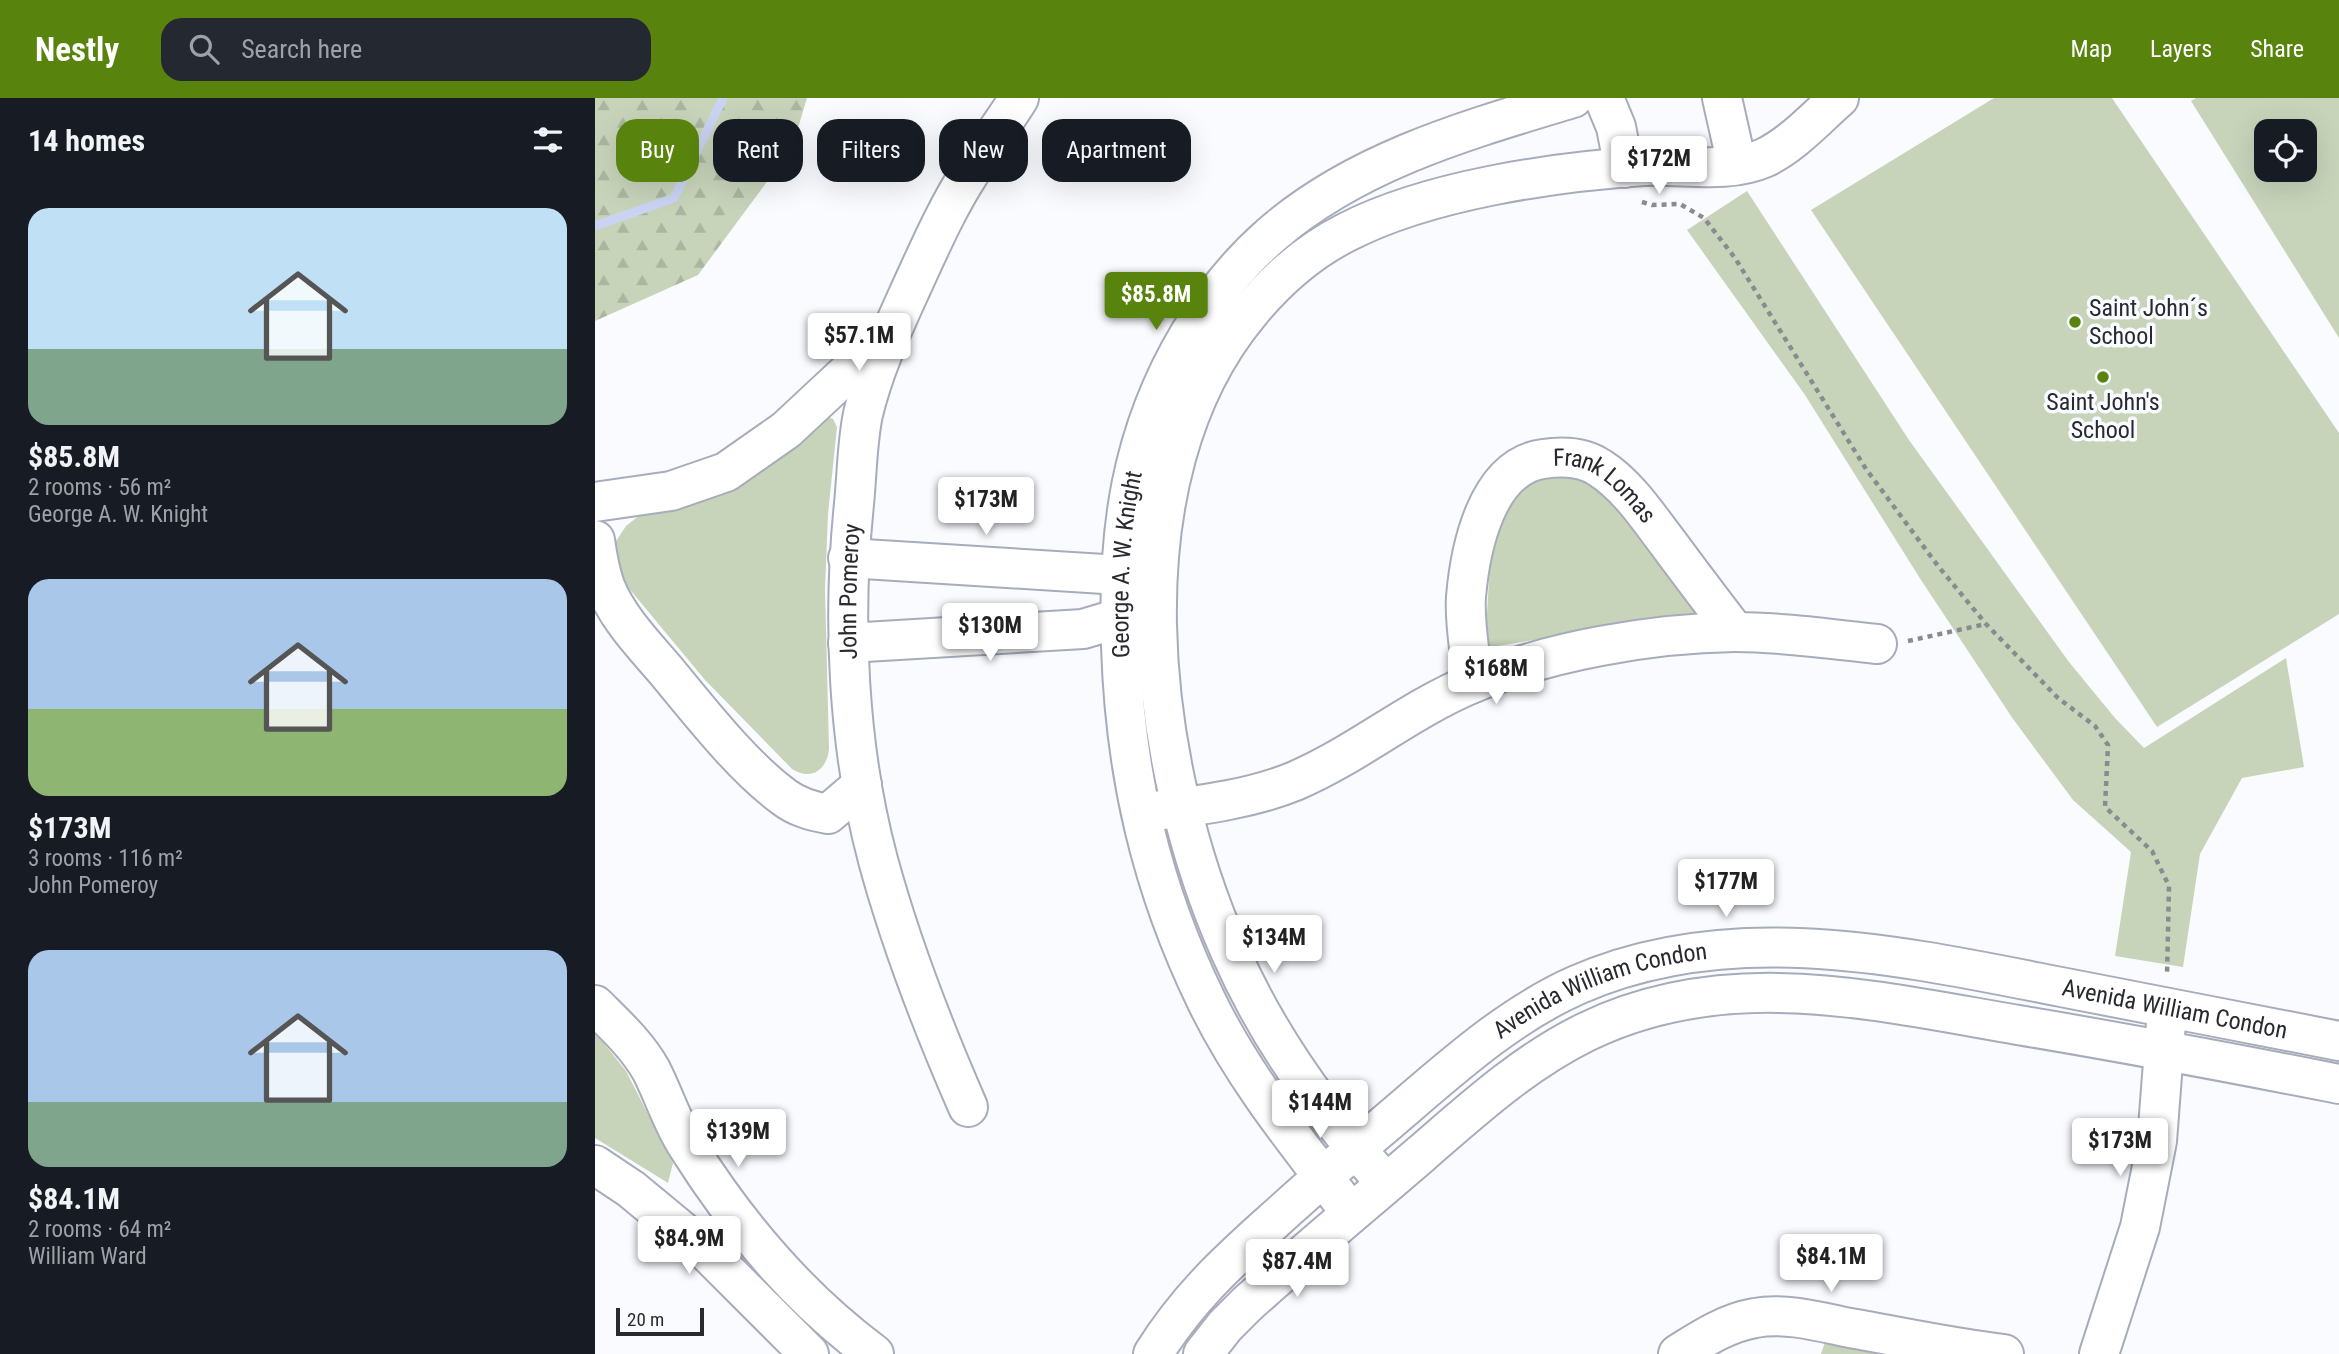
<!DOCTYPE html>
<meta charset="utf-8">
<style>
body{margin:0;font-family:"Roboto Condensed",sans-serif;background:#242831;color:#f1f3f6;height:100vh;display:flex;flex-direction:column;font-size:26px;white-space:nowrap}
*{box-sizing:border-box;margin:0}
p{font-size:23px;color:#9ea1a6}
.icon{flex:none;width:38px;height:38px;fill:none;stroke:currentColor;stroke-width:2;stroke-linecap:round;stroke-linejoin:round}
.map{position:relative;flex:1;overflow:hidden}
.drawer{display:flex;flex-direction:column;background:#171b24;width:595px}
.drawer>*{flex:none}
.banner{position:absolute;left:21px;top:21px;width:665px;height:63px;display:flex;gap:14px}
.fabs{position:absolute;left:1659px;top:21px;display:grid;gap:14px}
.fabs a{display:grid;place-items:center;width:63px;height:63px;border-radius:14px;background:#171b24;box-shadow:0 7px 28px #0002;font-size:35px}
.scale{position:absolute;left:21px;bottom:18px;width:88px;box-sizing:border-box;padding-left:7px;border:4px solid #282a30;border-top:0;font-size:19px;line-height:24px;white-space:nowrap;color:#282a30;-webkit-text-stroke:5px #fafbff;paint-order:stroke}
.price{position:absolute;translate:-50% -60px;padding:0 16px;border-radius:7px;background:#fff;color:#222;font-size:23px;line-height:46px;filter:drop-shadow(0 2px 4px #0008)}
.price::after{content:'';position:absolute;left:50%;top:42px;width:21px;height:16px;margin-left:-10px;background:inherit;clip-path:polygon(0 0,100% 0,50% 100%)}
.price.on{background:#58830d;color:#fff}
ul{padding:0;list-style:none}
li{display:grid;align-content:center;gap:14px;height:371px;padding:0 28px}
li span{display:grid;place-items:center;height:217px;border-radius:21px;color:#555}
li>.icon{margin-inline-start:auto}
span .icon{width:126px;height:126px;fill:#fffc;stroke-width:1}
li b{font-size:30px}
h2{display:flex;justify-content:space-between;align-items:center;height:84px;padding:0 28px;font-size:30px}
.tag{padding:0 24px;border-radius:21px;background:#171b24;box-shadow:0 7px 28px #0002;font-size:24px;line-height:63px}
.tag.on{background:#58830d;color:#fff}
header{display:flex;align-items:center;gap:42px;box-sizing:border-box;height:98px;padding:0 35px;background:#58830d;color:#fff}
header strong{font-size:33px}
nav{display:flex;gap:38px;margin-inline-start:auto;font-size:24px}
.search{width:490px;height:63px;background:#242831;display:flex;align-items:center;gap:18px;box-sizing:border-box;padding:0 24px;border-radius:21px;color:#9ea1a6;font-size:26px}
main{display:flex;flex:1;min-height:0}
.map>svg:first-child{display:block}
.forest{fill:url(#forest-firs)}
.park{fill:#c7d4ba;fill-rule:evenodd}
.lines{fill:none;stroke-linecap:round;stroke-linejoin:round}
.stream{stroke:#cad4f2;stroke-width:9}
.minor-casing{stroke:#a7acbb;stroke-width:42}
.path{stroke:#898b90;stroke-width:4.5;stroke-dasharray:5 5;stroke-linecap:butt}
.minor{stroke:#fff;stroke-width:38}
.poi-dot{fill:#58830d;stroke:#fafbff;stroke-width:2.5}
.labels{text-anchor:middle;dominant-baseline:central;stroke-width:7;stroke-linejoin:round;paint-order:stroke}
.poi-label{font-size:24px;fill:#282a30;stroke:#fafbff;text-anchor:start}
.street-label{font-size:24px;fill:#282a30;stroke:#fafbff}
</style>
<header>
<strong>Nestly</strong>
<div class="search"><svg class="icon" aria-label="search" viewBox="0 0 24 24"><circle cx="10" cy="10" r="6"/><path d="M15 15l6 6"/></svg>Search here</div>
<nav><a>Map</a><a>Layers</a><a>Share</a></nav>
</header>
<main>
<section class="drawer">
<h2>14 homes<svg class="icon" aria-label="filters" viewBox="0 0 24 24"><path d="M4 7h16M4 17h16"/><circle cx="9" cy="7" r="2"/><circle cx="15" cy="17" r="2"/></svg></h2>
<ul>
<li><span style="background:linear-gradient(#bfe0f5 65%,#7fa58c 0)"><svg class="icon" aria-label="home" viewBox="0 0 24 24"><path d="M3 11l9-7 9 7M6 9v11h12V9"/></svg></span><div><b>$85.8M</b><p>2 rooms · 56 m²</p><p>George A. W. Knight</p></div></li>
<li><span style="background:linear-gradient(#a9c7e8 60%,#8fb573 0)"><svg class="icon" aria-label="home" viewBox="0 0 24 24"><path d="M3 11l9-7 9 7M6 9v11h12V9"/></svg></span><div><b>$173M</b><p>3 rooms · 116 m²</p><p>John Pomeroy</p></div></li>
<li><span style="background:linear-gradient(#a9c7e8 70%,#7fa58c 0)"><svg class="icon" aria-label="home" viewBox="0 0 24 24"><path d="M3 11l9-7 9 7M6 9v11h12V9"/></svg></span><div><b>$84.1M</b><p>2 rooms · 64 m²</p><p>William Ward</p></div></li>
</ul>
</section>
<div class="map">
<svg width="1744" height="1256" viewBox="0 0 1744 1256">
<defs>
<pattern id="forest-firs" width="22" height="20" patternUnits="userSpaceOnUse" patternTransform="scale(1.75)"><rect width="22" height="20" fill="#c7d4ba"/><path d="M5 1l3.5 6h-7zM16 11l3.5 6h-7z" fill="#abb6a0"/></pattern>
</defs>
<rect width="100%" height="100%" fill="#fafbff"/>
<path class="forest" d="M0 0H212L197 50 103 177 0 223Z"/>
<path class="park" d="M1399 0H1517L1744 335V516L1562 629 1216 112Z
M1601 0H1744V240L1596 3ZM1671 33H1710V72H1671Z
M1152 93 1314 342 1474 564 1520 620 1549 650 1691 560 1709 669 1647 680 1605 756 1588 869 1520 858 1536 754 1478 702 1418 621 1326 482 1210 297 1092 132Z
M231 318 238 321 242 329 233 416 230 491 234 651C232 672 216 683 197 671L110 582 22 476 18 459 21 443 31 428 45 417 89 406Z
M972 365 1006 389 1107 514 890 550 898 412 935 375Z
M0 934 31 973 78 1065 73 1085 0 1040Z
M1230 1244 1353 1256H1226Z"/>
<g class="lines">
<path class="stream" d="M0 128 79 100 128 0"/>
<defs>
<g id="minor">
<path d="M1009 0 1021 29 1029 70"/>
<path d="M1127 0 1142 67"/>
<path d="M0 404 76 393 131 374 191 332 266 262 290 247"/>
<path d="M0 442C2 457 5 473 10 488 23 521 50 548 72 574 106 615 147 668 189 699 202 709 216 713 233 716L267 687"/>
<path d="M253 460 525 477"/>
<path d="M253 545 488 531 525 520"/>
<path id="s1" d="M878 585C876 557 869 527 871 499 875 452 891 369 948 361 967 358 989 359 1005 370 1033 388 1053 419 1073 445 1095 475 1118 505 1140 534"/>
<path d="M560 713C607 707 656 701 700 683 761 657 814 612 876 586 952 553 1057 535 1140 534 1187 534 1235 541 1282 546"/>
<path d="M0 907C20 927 42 947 56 972 69 997 77 1025 93 1049 142 1127 205 1201 279 1256"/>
<path id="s2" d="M373 1009C338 929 306 847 283 762 253 650 247 522 259 406 262 376 262 345 268 316 279 270 299 228 318 186 335 149 352 110 374 76 389 50 408 26 424 0"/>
<path d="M0 1067 36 1091 111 1153 214 1256"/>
<path d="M791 1085C727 1015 673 940 635 853 553 669 516 381 654 215 681 182 714 153 752 134 834 92 958 74 1049 68 1088 66 1132 76 1169 60 1197 47 1221 20 1244 0"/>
<path id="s3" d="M756 1115C704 1047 650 982 612 904 556 789 530 676 526 548 522 434 535 335 595 235 617 199 644 165 676 137 761 63 872 32 978 0"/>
<path id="s4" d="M558 1256C592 1202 628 1168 675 1126 708 1096 742 1066 776 1038 841 984 905 921 982 887 1136 819 1308 858 1466 889 1559 907 1651 925 1744 943"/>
<path d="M608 1256 630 1228 652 1206C709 1155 768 1106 826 1056 878 1011 928 965 991 934 1131 866 1277 902 1423 927 1531 945 1637 965 1744 986"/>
<path d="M1083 1256C1107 1241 1131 1225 1160 1220 1190 1214 1226 1224 1255 1230 1307 1239 1357 1250 1409 1256"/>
<path d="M1504 1256 1545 1129 1562 1043 1571 925"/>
</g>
</defs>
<use href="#minor" class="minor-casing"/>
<path class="path" d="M1047 104 1057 107 1085 106 1109 120 1140 160 1271 371 1343 468 1391 526 1463 600 1500 628 1513 647 1510 709 1557 753 1574 788 1572 878
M1313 543 1391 526"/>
<use href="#minor" class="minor"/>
</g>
<g class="poi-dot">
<circle cx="1480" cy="224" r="7"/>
<circle cx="1508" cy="279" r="7"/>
</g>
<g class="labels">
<g class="poi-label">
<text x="1494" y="210">Saint John´s<tspan x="1494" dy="28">School</tspan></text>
<text x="1508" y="304" text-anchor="middle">Saint John's<tspan x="1508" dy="28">School</tspan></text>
</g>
<g class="street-label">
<text stroke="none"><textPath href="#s1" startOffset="327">Frank Lomas</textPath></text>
<text stroke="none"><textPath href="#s3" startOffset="707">George A. W. Knight</textPath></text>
<text stroke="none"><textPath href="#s2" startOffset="534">John Pomeroy</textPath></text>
<text stroke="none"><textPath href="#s4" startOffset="586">Avenida William Condon</textPath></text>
<text stroke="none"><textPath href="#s4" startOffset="1174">Avenida William Condon</textPath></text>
</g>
</g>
</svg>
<div class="fabs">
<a><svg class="icon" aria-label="locate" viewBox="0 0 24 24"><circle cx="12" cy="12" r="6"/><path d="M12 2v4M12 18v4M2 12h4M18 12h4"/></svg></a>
</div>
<div class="scale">20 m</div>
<b class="price" style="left:1064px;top:98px">$172M</b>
<b class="price on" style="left:561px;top:234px">$85.8M</b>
<b class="price" style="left:264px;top:275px">$57.1M</b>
<b class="price" style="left:391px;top:439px">$173M</b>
<b class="price" style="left:395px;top:565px">$130M</b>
<b class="price" style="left:901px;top:608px">$168M</b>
<b class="price" style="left:1131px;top:821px">$177M</b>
<b class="price" style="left:679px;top:877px">$134M</b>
<b class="price" style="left:725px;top:1042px">$144M</b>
<b class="price" style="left:143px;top:1071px">$139M</b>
<b class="price" style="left:1525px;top:1080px">$173M</b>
<b class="price" style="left:94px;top:1178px">$84.9M</b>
<b class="price" style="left:1236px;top:1196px">$84.1M</b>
<b class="price" style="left:702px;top:1201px">$87.4M</b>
<div class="banner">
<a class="tag on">Buy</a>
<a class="tag">Rent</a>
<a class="tag">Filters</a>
<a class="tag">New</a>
<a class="tag">Apartment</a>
</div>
</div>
</main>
